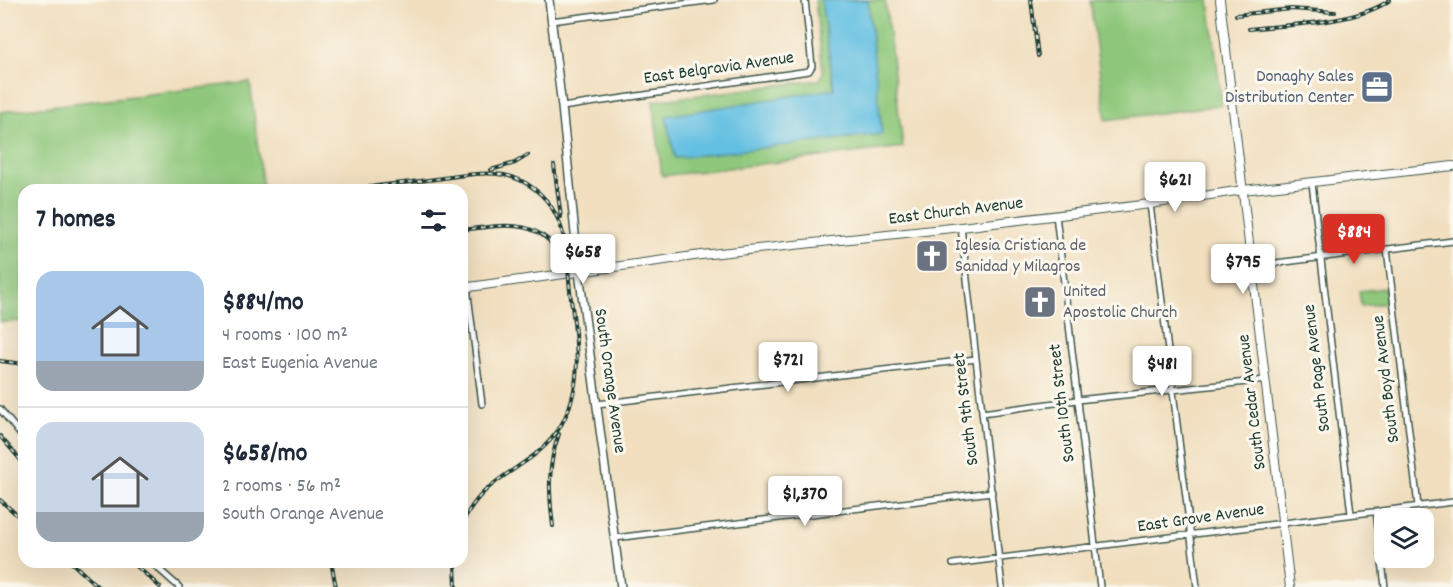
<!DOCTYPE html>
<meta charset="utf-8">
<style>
body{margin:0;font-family:Dekko,sans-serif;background:#f6f6f7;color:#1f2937;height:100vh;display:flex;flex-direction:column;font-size:22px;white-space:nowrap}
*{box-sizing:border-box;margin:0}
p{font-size:20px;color:#747a83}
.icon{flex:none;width:33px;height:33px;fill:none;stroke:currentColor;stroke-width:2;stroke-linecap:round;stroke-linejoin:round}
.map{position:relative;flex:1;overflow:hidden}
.side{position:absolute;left:18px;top:184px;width:450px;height:384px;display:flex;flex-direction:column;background:#fff;border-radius:18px;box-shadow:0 6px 24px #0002}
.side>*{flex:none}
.tools{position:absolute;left:1374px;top:508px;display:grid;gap:12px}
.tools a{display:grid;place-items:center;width:60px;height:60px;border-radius:12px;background:#fff;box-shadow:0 6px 24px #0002;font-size:30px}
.price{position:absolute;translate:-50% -51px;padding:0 14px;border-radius:6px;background:#fff;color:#222;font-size:20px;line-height:39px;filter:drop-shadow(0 2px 3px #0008)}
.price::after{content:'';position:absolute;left:50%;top:36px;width:18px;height:14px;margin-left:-9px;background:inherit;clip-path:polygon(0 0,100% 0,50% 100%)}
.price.active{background:#d93025;color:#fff}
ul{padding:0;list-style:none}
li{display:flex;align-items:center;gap:18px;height:150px;padding:0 18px}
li+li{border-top:2px solid #e0e1e3}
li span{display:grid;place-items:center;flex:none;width:168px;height:120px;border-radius:18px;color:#555}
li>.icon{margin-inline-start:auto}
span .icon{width:72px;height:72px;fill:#fffc;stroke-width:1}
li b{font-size:26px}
h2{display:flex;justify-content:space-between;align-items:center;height:72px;padding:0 18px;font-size:26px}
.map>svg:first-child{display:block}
.green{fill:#8fc87c;stroke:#578258;stroke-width:1.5}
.water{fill:#64c0e2;stroke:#427e8b;stroke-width:1.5}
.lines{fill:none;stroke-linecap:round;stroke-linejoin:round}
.minor-casing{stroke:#3e5549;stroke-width:8}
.tertiary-casing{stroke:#3e5549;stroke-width:10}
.secondary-casing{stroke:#3e5549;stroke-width:10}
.minor{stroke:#fff;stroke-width:5}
.tertiary{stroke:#fff;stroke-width:7}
.secondary{stroke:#fff;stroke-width:8}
.rail-casing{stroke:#1f3d34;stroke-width:4}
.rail{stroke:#fbf7ec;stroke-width:1.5;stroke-dasharray:4.5;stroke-linecap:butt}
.labels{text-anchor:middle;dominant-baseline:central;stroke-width:6;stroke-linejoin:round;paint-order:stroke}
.street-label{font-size:18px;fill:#1f3d34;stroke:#fbf7ec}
.service-label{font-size:18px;fill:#4e5e75;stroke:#fbf7ec;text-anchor:end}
.worship-label{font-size:18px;fill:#5b616d;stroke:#fbf7ec;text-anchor:start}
</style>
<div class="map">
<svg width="1453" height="587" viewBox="0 0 1453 587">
<rect width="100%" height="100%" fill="#fbf7ec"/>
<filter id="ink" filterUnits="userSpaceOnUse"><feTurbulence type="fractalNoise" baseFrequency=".0167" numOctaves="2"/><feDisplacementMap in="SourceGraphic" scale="12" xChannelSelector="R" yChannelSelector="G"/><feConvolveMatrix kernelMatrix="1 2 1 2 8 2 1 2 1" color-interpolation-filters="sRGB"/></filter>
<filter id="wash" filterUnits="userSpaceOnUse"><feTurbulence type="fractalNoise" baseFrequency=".008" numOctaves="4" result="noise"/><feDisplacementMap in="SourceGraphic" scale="24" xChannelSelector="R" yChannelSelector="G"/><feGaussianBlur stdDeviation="1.35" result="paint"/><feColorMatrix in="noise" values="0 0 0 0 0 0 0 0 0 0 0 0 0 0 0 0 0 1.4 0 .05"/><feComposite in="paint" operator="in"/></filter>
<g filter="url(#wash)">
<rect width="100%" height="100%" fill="#f1dfc0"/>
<path class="green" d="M815 0H885L903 147 662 176 653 101 820 80 823 72Z
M1090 0H1209L1222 105 1106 120Z
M250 82 263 190H24V321L0 322V112Z
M1385 288 1387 303 1361 306 1359 291Z"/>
<path class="water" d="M821 0H868L882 134 675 158 666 116 834 89Z"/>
</g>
<g filter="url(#ink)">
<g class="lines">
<defs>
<path id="minor" d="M551 21 714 0
M562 107 809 71 812 66 805 0
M1312 183 1351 514
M1150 204 1197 587
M1056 215 1100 587
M961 227 1002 587
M1387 249 1418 506
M1252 266 1453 241
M467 287 482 404
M597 404 976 359
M0 409 24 439
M982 413 1077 400 1266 380
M1376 511 1385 587
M615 538 992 492
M151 562 179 587
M953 564 1453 502"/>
<path id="tertiary" d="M549 0 562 107 579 272 621 587"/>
<path id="secondary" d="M1220 0 1290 587
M462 288 701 255 961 227 1150 204 1243 190 1453 166"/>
</defs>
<use href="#minor" class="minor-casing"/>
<use href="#tertiary" class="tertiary-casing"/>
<use href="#secondary" class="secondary-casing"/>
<use href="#minor" class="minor"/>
<use href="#tertiary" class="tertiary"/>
<use href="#secondary" class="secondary"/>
<defs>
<path id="rail" d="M1031 0 1038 56
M1236 15 1291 9 1335 12
M1249 29C1290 24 1356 24 1390 0
M554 165 561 217
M491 170 515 163 528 155
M337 190C370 187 403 183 436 179 458 176 482 171 504 175 526 179 546 195 556 215 569 240 567 272 571 299 577 344 584 386 560 427 533 471 485 471 462 524
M462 230C504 225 542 216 564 262
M0 361 24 364
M0 436 24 464
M0 500 24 521
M553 526C549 494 547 466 559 434
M71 562 98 587
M132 562 160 587
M331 562 336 587
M455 562 456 587"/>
</defs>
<use href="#rail" class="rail-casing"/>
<use href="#rail" class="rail"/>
</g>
</g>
<defs>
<symbol id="office-square" viewBox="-11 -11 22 22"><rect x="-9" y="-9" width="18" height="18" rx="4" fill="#5c6f8a" stroke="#fbf7ec"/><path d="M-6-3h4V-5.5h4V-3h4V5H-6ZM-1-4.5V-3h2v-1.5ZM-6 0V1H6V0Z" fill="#fff"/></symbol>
<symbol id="church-square" viewBox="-11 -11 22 22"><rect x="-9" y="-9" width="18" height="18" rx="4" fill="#6b7280" stroke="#fbf7ec"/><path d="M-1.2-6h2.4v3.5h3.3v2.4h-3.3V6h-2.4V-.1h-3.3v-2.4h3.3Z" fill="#fff"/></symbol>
</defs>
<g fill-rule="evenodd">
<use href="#office-square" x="1358" y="68" width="38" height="38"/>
<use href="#church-square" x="913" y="237" width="38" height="38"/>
<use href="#church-square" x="1021" y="283" width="38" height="38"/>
</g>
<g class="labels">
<g class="street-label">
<text transform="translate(719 69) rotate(-8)">East Belgravia Avenue</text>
<text transform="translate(956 212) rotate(-7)">East Church Avenue</text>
<text transform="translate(1318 368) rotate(-97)">South Page Avenue</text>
<text transform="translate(1387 379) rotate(-97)">South Boyd Avenue</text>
<text transform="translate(609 381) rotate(82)">South Orange Avenue</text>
<text transform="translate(1253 402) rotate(-97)">South Cedar Avenue</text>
<text transform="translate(1063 403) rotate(-97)">South 10th Street</text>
<text transform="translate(967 409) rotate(-97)">South 9th Street</text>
<text transform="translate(1201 519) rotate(-8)">East Grove Avenue</text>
</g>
<g class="service-label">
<text x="1354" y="77">Donaghy Sales<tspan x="1354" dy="21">Distribution Center</tspan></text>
</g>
<g class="worship-label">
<text x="955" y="246">Iglesia Cristiana de<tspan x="955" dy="21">Sanidad y Milagros</tspan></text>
<text x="1063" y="292">United<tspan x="1063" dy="21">Apostolic Church</tspan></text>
</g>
</g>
</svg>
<div class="tools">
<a><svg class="icon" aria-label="layers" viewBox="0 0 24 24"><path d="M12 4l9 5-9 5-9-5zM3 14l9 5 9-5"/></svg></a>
</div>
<b class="price" style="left:1175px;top:213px">$621</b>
<b class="price active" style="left:1354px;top:265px">$884</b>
<b class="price" style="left:583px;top:285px">$658</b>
<b class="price" style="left:1243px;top:295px">$795</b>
<b class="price" style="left:788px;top:393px">$721</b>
<b class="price" style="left:1162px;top:397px">$481</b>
<b class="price" style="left:805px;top:527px">$1,370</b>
<section class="side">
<h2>7 homes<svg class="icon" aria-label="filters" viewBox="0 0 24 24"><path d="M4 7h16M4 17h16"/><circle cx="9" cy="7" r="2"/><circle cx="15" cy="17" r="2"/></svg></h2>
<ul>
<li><span style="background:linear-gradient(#a9c7e8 75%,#9aa5b1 0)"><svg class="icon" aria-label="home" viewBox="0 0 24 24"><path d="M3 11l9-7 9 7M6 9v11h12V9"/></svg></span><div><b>$884/mo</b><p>4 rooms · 100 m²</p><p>East Eugenia Avenue</p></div></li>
<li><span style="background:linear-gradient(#c9d6e8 75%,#9aa5b1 0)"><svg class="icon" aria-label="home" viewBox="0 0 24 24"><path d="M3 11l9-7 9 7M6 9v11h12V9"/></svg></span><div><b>$658/mo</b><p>2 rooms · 56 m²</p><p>South Orange Avenue</p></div></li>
</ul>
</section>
</div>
